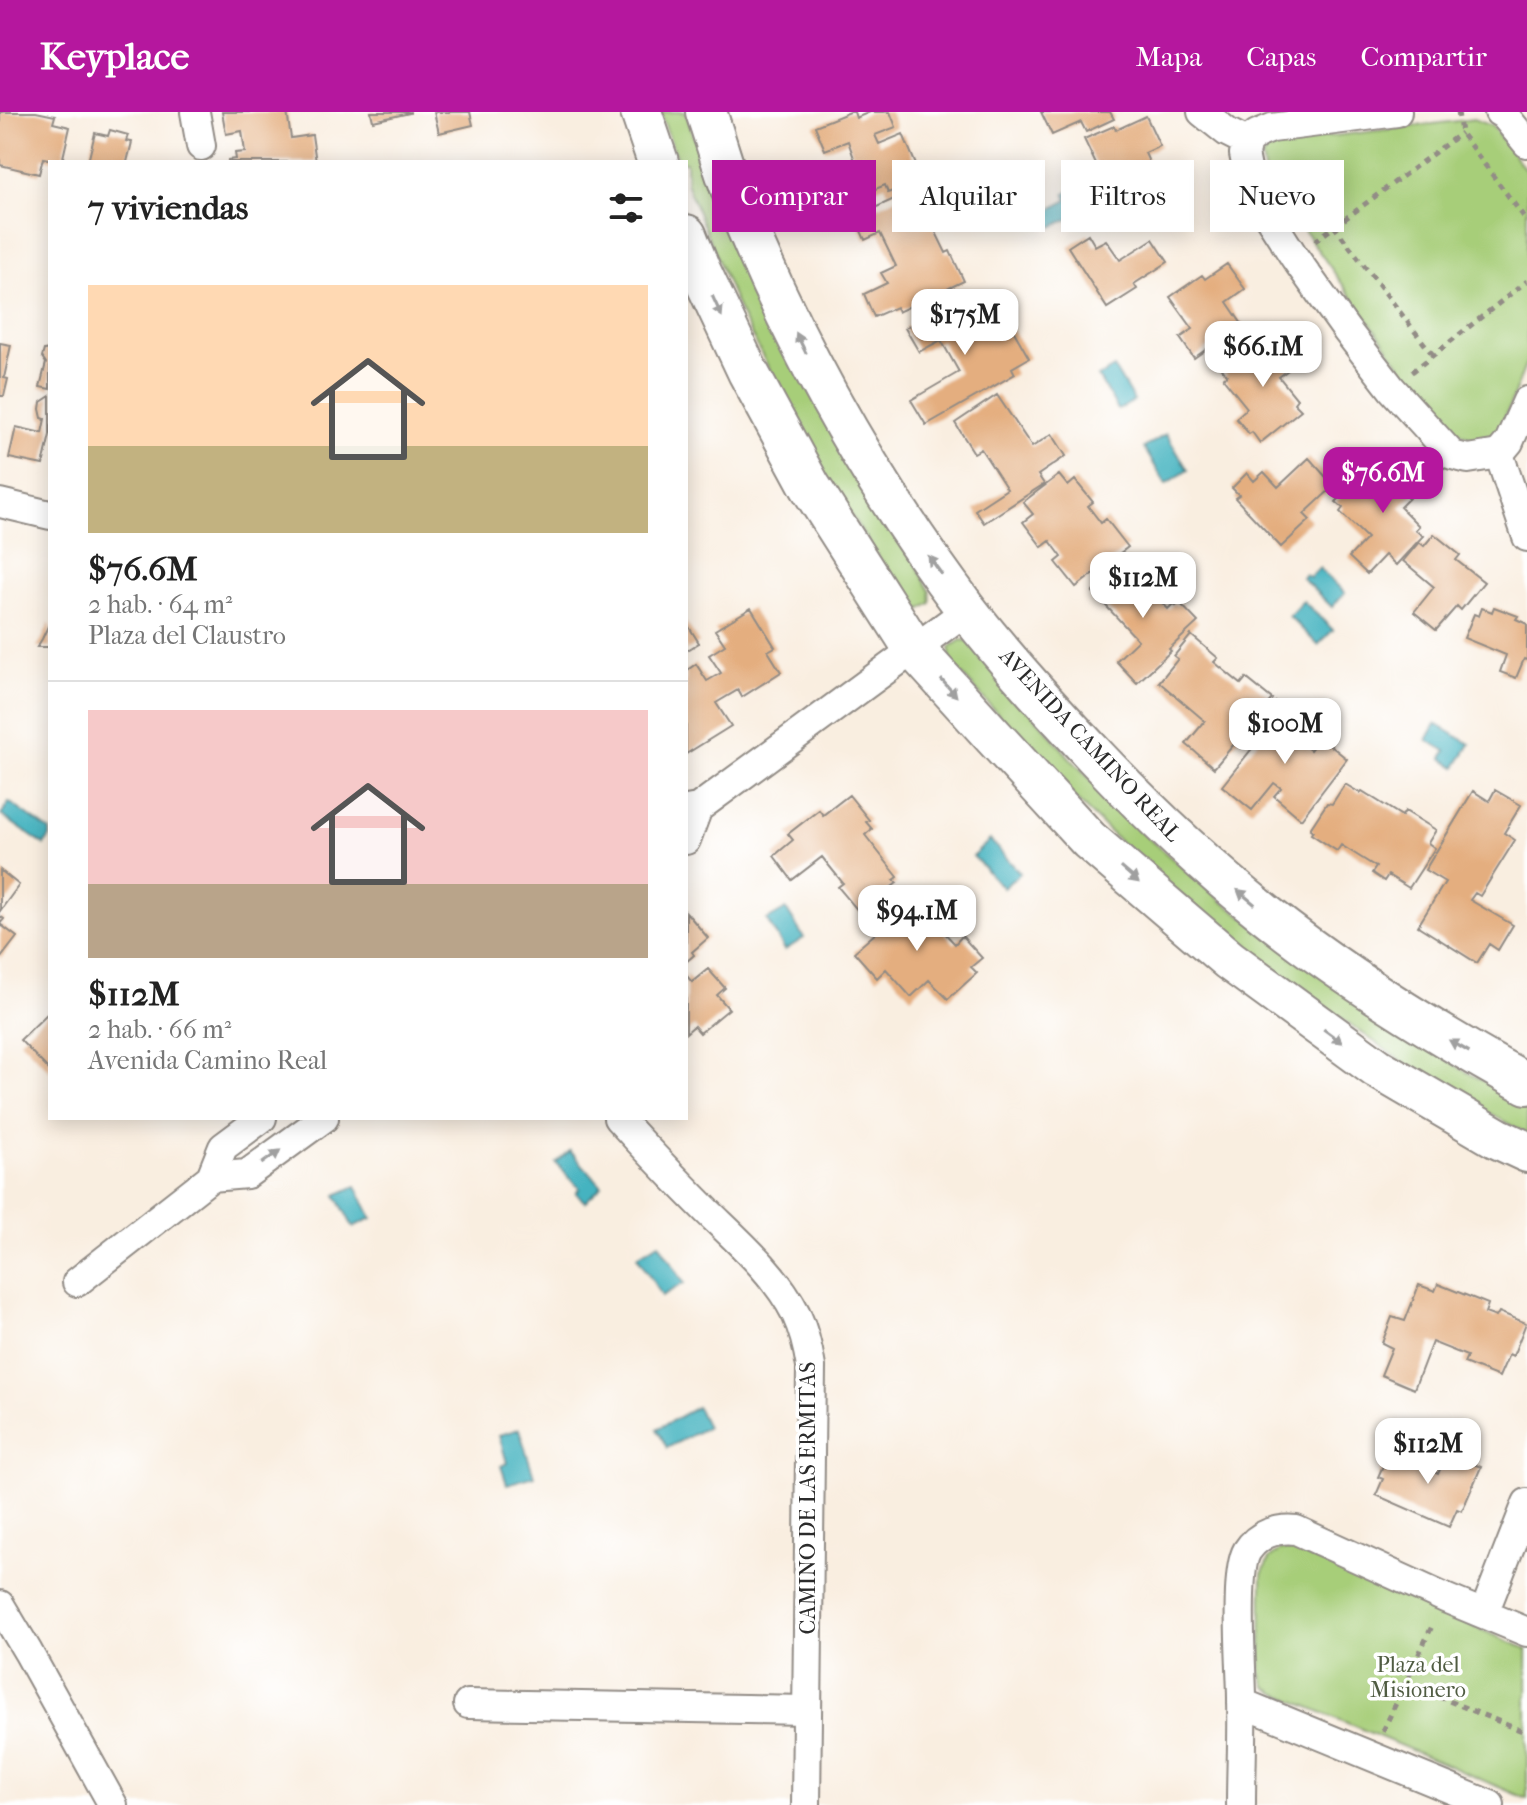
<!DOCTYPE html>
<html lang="es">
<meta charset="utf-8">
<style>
body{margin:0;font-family:"IM FELL French Canon",serif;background:#f2f2f2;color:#222;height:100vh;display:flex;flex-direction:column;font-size:30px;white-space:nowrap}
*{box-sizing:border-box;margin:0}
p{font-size:26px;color:#767676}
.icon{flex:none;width:44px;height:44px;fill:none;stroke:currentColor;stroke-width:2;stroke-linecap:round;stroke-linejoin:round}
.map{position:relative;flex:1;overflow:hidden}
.sheet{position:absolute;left:48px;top:48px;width:640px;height:960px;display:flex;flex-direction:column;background:#fff;border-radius:0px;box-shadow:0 4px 20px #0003}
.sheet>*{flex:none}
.hud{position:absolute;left:712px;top:48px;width:694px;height:72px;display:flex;gap:16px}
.price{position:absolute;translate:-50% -68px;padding:0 18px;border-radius:16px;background:#fff;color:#222;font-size:26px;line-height:52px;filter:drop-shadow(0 2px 4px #0008)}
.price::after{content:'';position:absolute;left:50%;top:48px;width:24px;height:18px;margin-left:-12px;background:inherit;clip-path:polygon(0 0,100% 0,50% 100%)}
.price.current{background:#b5179e;color:#fff}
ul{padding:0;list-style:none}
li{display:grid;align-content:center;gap:16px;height:424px;padding:0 40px}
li+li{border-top:2px solid #e0e0e0}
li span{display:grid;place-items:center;height:248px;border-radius:0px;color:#555}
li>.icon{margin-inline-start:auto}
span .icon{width:144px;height:144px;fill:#fffc;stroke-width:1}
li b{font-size:34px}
h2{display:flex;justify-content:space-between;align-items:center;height:96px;padding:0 40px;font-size:34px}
.pill{padding:0 28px;border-radius:0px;background:#fff;box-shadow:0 4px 20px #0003;font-size:28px;line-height:72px}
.pill.current{background:#b5179e;color:#fff}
header{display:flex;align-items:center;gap:48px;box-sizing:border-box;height:112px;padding:0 40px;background:#b5179e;color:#fff}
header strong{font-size:38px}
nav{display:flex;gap:44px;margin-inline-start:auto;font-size:28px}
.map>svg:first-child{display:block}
.green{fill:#a7ce79;stroke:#697c52;stroke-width:2}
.water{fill:#45b3c0;stroke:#386f76;stroke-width:2}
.building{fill:#e4ae7f}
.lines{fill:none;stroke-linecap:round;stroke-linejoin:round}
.street-casing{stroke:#928c86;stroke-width:32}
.secondary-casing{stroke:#928c86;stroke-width:44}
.path{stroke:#928c86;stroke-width:5;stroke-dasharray:6 6;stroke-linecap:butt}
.street{stroke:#fff;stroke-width:28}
.secondary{stroke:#fff;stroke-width:40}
.oneway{fill:#a0a0a0}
.labels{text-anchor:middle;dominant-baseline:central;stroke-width:7;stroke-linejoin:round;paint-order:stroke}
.street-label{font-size:22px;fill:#2b2b2b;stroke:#fff}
.park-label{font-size:22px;fill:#505c42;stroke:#fff}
</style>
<header>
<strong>Keyplace</strong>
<nav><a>Mapa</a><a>Capas</a><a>Compartir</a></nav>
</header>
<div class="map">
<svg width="1527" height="1693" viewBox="0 0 1527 1693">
<rect width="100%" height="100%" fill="#fff"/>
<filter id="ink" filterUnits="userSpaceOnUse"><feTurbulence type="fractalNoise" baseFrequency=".0125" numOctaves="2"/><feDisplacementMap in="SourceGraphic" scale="16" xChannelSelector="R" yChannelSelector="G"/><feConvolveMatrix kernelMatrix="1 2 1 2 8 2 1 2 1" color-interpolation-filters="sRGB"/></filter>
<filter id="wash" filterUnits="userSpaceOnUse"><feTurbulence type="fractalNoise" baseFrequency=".006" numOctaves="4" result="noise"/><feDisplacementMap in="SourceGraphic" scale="32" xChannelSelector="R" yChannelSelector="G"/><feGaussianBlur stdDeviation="1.8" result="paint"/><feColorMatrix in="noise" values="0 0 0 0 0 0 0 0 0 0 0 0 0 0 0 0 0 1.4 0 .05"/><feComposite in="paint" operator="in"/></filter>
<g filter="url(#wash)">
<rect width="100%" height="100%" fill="#f9eee0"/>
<path class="green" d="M660 0H686L693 23 930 479 931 491 920 498 909 493 817 350 739 199 686 71V50H678Z
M1474 7 1492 14 1527 60V249L1498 323 1494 328 1480 331 1457 319 1419 279 1265 64 1262 45 1275 31Z
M961 528 970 529 1071 647 1141 720 1223 790 1458 955 1527 994V1022L1415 959 1233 828 1143 752 1065 677 950 549V535Z
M1280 1438 1295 1439 1527 1537V1687L1276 1581 1266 1574 1261 1561 1262 1462 1269 1447Z"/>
<path class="water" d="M1074 77 1085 99 1052 115 1045 100 1068 88 1065 82Z
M1114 256 1134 289 1118 298 1098 265Z
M1166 322 1188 358 1166 372 1144 336Z
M1319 456 1345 481 1332 495 1302 466 1305 462 1310 465Z
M1303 489 1333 518 1318 533 1289 504Z
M1436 612 1470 632 1456 655 1442 646 1446 639 1427 628Z
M9 690 50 719V725L44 733 1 703Z
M990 728 1020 761 1003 776 973 744Z
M786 797 804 826 785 838 767 808Z
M570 1039 602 1074 585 1090 576 1081 580 1077 556 1051Z
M356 1074 372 1106 353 1115 336 1083Z
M659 1131 684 1171 662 1184 637 1144Z
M697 1295 707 1315 667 1336 657 1317Z
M519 1317 534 1364 507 1372 501 1354 507 1351 499 1323Z"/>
<g id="blocks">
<path class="building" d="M0 0H36L55 4 53 11 70 15 62 50 43 46 39 62 0 53Z
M222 0H287L291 26 312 23 316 50H228V48L236 47 235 41 245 40 242 19 226 22Z
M371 0H410V1L373 9Z
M434 0H470L473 13 439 21Z
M850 0H854L856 6 870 0H890L896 15 875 23 879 32 903 22 922 67 888 81 885 73 861 83 856 71 835 79 828 60 855 49 848 29 825 38 815 14Z
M1041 0H1110L1114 7 1086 20 1081 10 1052 23Z
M1146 4 1160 34 1145 41 1157 69 1102 94 1091 70 1102 65 1084 27 1114 14 1116 18Z
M110 18 128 23 126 29 132 30 127 50H88L95 21 108 24Z
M933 69 945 94 927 102 946 141 950 139 964 169 898 200 896 195 874 205 864 182 887 171 881 161 896 154 880 121 865 128 855 105Z
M1088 122 1095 134 1106 128 1120 148 1153 127 1168 150 1134 172 1137 177 1107 196 1068 135Z
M1227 152 1245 177 1227 190 1250 224 1225 240 1218 229 1194 246 1180 226 1193 217 1170 185 1202 163 1205 167Z
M953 189 960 199 967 195 976 210 996 198 1010 221 1013 218 1029 246 1012 256 1015 262 926 313 911 288 959 260 941 228 919 240 905 216Z
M1279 227 1297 251 1279 265 1297 287 1294 291 1301 298 1260 331 1252 320 1249 322 1236 306 1247 296 1223 266 1227 263 1221 256 1246 237 1251 243 1254 241 1257 244Z
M0 231 11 233 4 266 8 267 4 284H0Z
M50 237V277L40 275 46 251 42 245 44 238Z
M997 283 1032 335 1052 322 1066 344 1038 363 1044 372 984 411 975 398 1007 377 981 337 974 341 955 311Z
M50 284V323L43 353 9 346 16 315 42 321 45 307 42 306 40 297 41 290Z
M1399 345 1425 370 1400 395 1419 414 1415 418 1423 424 1396 453 1385 443 1367 462 1349 445 1367 426 1340 400 1343 396 1336 390 1355 370 1357 372 1364 365 1373 373Z
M1309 346 1334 374 1304 402 1310 408 1281 435 1235 386 1239 383 1232 376 1247 361 1254 369 1264 360 1278 375Z
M1059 363 1068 374 1075 368 1093 390 1088 394 1101 411 1106 407 1128 435 1076 475 1056 450 1062 445 1050 429 1042 435 1023 410 1033 402 1023 390Z
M1434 422 1460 443 1456 448 1484 470 1461 498 1457 494 1436 518 1414 500 1434 475 1403 449 1419 430 1424 434Z
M1128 447 1145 466 1142 469 1168 497 1174 491 1176 494 1179 490 1198 510 1169 537 1171 539 1137 571 1116 549 1138 528 1093 480Z
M1494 495 1518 504 1516 507 1527 512V548L1524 547 1516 566 1500 560 1506 543 1464 526 1474 502 1479 504 1482 496 1492 500Z
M751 496 775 535 768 539 781 560 742 585 738 578 716 591 731 614 686 642V559L696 552 707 569 721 561 709 543 725 533 715 518Z
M50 510V535H37L42 527Z
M686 510 699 531 686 539Z
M1191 523 1218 546 1214 550 1241 572 1246 566 1272 587 1214 656 1186 632 1205 609 1159 570 1178 547 1174 544Z
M1276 590 1311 617 1302 628 1305 631 1304 633 1310 638 1320 625 1347 647 1301 707 1274 684 1281 676 1274 671 1252 698 1222 674 1274 609 1266 603Z
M1345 672 1360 681 1362 679 1402 704 1405 699 1436 718 1428 731 1435 736 1409 776 1388 763 1384 769 1372 761 1376 755 1341 733 1337 739 1311 722 1313 719 1310 717 1327 691 1332 692Z
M1495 678 1521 693 1504 721 1515 728 1480 784 1475 781 1470 788 1513 813 1498 838 1489 832 1477 851 1418 814 1445 770 1425 758 1473 679 1489 689Z
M849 683 869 708 866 710 872 717 865 723 898 765 894 768 897 771 859 800 838 775 843 771 822 745 792 768 774 744 793 728 788 722 819 698 823 703Z
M0 758 19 773 0 799Z
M899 787 930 821 938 814 955 832 962 824 982 846 971 855 977 861 948 887 929 868 911 885 886 857 877 866 854 840 876 821 869 814Z
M686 800 708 826 692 840 694 843 686 850Z
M0 804 4 807 0 812 17 825 0 847Z
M708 857 725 876 717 883 729 897 700 921 694 914 686 921V863L692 870Z
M50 899V959L20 928Z
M1438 1172 1488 1192 1485 1201 1496 1205 1499 1200 1526 1211 1513 1244 1509 1242 1499 1265 1464 1251 1467 1244 1432 1230 1414 1277 1381 1263 1392 1236 1382 1231 1392 1205 1405 1209 1419 1173 1435 1179Z
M1389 1340 1438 1362 1447 1341 1481 1355 1462 1399 1457 1397 1449 1415 1376 1383 1383 1367 1378 1365Z"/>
</g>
</g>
<g filter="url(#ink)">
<use href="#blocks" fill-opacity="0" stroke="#928c86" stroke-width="2"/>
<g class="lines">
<defs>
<path id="street" d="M195 0 201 34
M1202 0 1227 20 1247 30
M1397 0 1272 16 1257 22 1247 30 1244 42 1251 77 1295 146 1347 219 1392 277 1452 343 1468 347 1499 342 1509 330 1527 289
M1499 0 1504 3 1527 31
M1499 342 1527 425
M0 391 50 403
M686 698 698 696 967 498
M686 728 698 696
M618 1006C647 1038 677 1069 708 1100 739 1130 776 1162 796 1202 804 1219 808 1236 811 1255L806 1693
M211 1065 247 1062 324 1006
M77 1170 211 1065 223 1035 262 1006
M0 1493 28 1540 113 1693
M1484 1501 1527 1391
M1242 1591 1490 1693
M468 1592 807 1598
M1241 1693C1241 1658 1243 1622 1242 1587 1242 1557 1234 1461 1247 1439 1258 1422 1277 1416 1296 1418L1445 1486 1527 1520"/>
<path id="secondary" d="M641 0 658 50
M706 0C716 29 724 59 735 87 794 233 871 371 966 497 1006 549 1051 597 1096 645 1148 700 1204 753 1264 801 1345 866 1435 921 1527 972
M686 123 700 158 748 260 810 374 914 537 993 624 1089 728 1229 848 1377 956 1497 1026 1527 1040"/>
</defs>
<use href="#street" class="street-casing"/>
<use href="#secondary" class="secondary-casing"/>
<path class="path" d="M1458 0 1461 21 1527 109
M1334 114 1433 243
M1315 129 1461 21
M1412 260 1527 169
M1405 1571 1527 1621
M1383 1619 1433 1512"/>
<use href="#street" class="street"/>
<use href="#secondary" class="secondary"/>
</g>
<defs><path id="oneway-solid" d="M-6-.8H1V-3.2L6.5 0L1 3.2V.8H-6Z" transform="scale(2)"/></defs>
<g class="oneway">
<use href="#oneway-solid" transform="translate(717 194) rotate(65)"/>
<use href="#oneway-solid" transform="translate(801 231) rotate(-116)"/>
<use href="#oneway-solid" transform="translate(935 453) rotate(-126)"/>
<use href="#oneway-solid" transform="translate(949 576) rotate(48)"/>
<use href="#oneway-solid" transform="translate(1130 763) rotate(41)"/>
<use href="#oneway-solid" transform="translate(1246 785) rotate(-140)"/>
<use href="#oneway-solid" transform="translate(1333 924) rotate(36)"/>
<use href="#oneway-solid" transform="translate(1459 934) rotate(-150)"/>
<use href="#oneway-solid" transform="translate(271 1045) rotate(-36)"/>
</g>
</g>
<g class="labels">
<g class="street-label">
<text transform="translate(1090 633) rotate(47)">AVENIDA CAMINO REAL</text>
<text transform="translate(808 1386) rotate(-90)">CAMINO DE LAS ERMITAS</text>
</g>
<g class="park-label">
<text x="1418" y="1553">Plaza del<tspan x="1418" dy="25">Misionero</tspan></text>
</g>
</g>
</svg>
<b class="price" style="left:965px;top:245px">$175M</b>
<b class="price" style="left:1263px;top:277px">$66.1M</b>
<b class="price current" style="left:1383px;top:403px">$76.6M</b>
<b class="price" style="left:1143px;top:508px">$112M</b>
<b class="price" style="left:1285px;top:654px">$100M</b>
<b class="price" style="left:917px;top:841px">$94.1M</b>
<b class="price" style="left:1428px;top:1374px">$112M</b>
<div class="hud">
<a class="pill current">Comprar</a>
<a class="pill">Alquilar</a>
<a class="pill">Filtros</a>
<a class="pill">Nuevo</a>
</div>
<section class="sheet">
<h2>7 viviendas<svg class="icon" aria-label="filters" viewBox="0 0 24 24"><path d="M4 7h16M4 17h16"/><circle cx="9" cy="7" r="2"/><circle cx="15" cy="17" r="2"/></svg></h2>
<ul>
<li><span style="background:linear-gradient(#ffd9b3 65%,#c2b280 0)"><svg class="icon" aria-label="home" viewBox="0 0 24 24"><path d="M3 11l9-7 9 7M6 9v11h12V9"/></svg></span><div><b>$76.6M</b><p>2 hab. · 64 m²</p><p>Plaza del Claustro</p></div></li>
<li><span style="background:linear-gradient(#f6c9c9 70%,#b9a48a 0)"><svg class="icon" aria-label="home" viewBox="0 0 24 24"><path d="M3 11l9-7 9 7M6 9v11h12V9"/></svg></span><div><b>$112M</b><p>2 hab. · 66 m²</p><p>Avenida Camino Real</p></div></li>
</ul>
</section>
</div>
